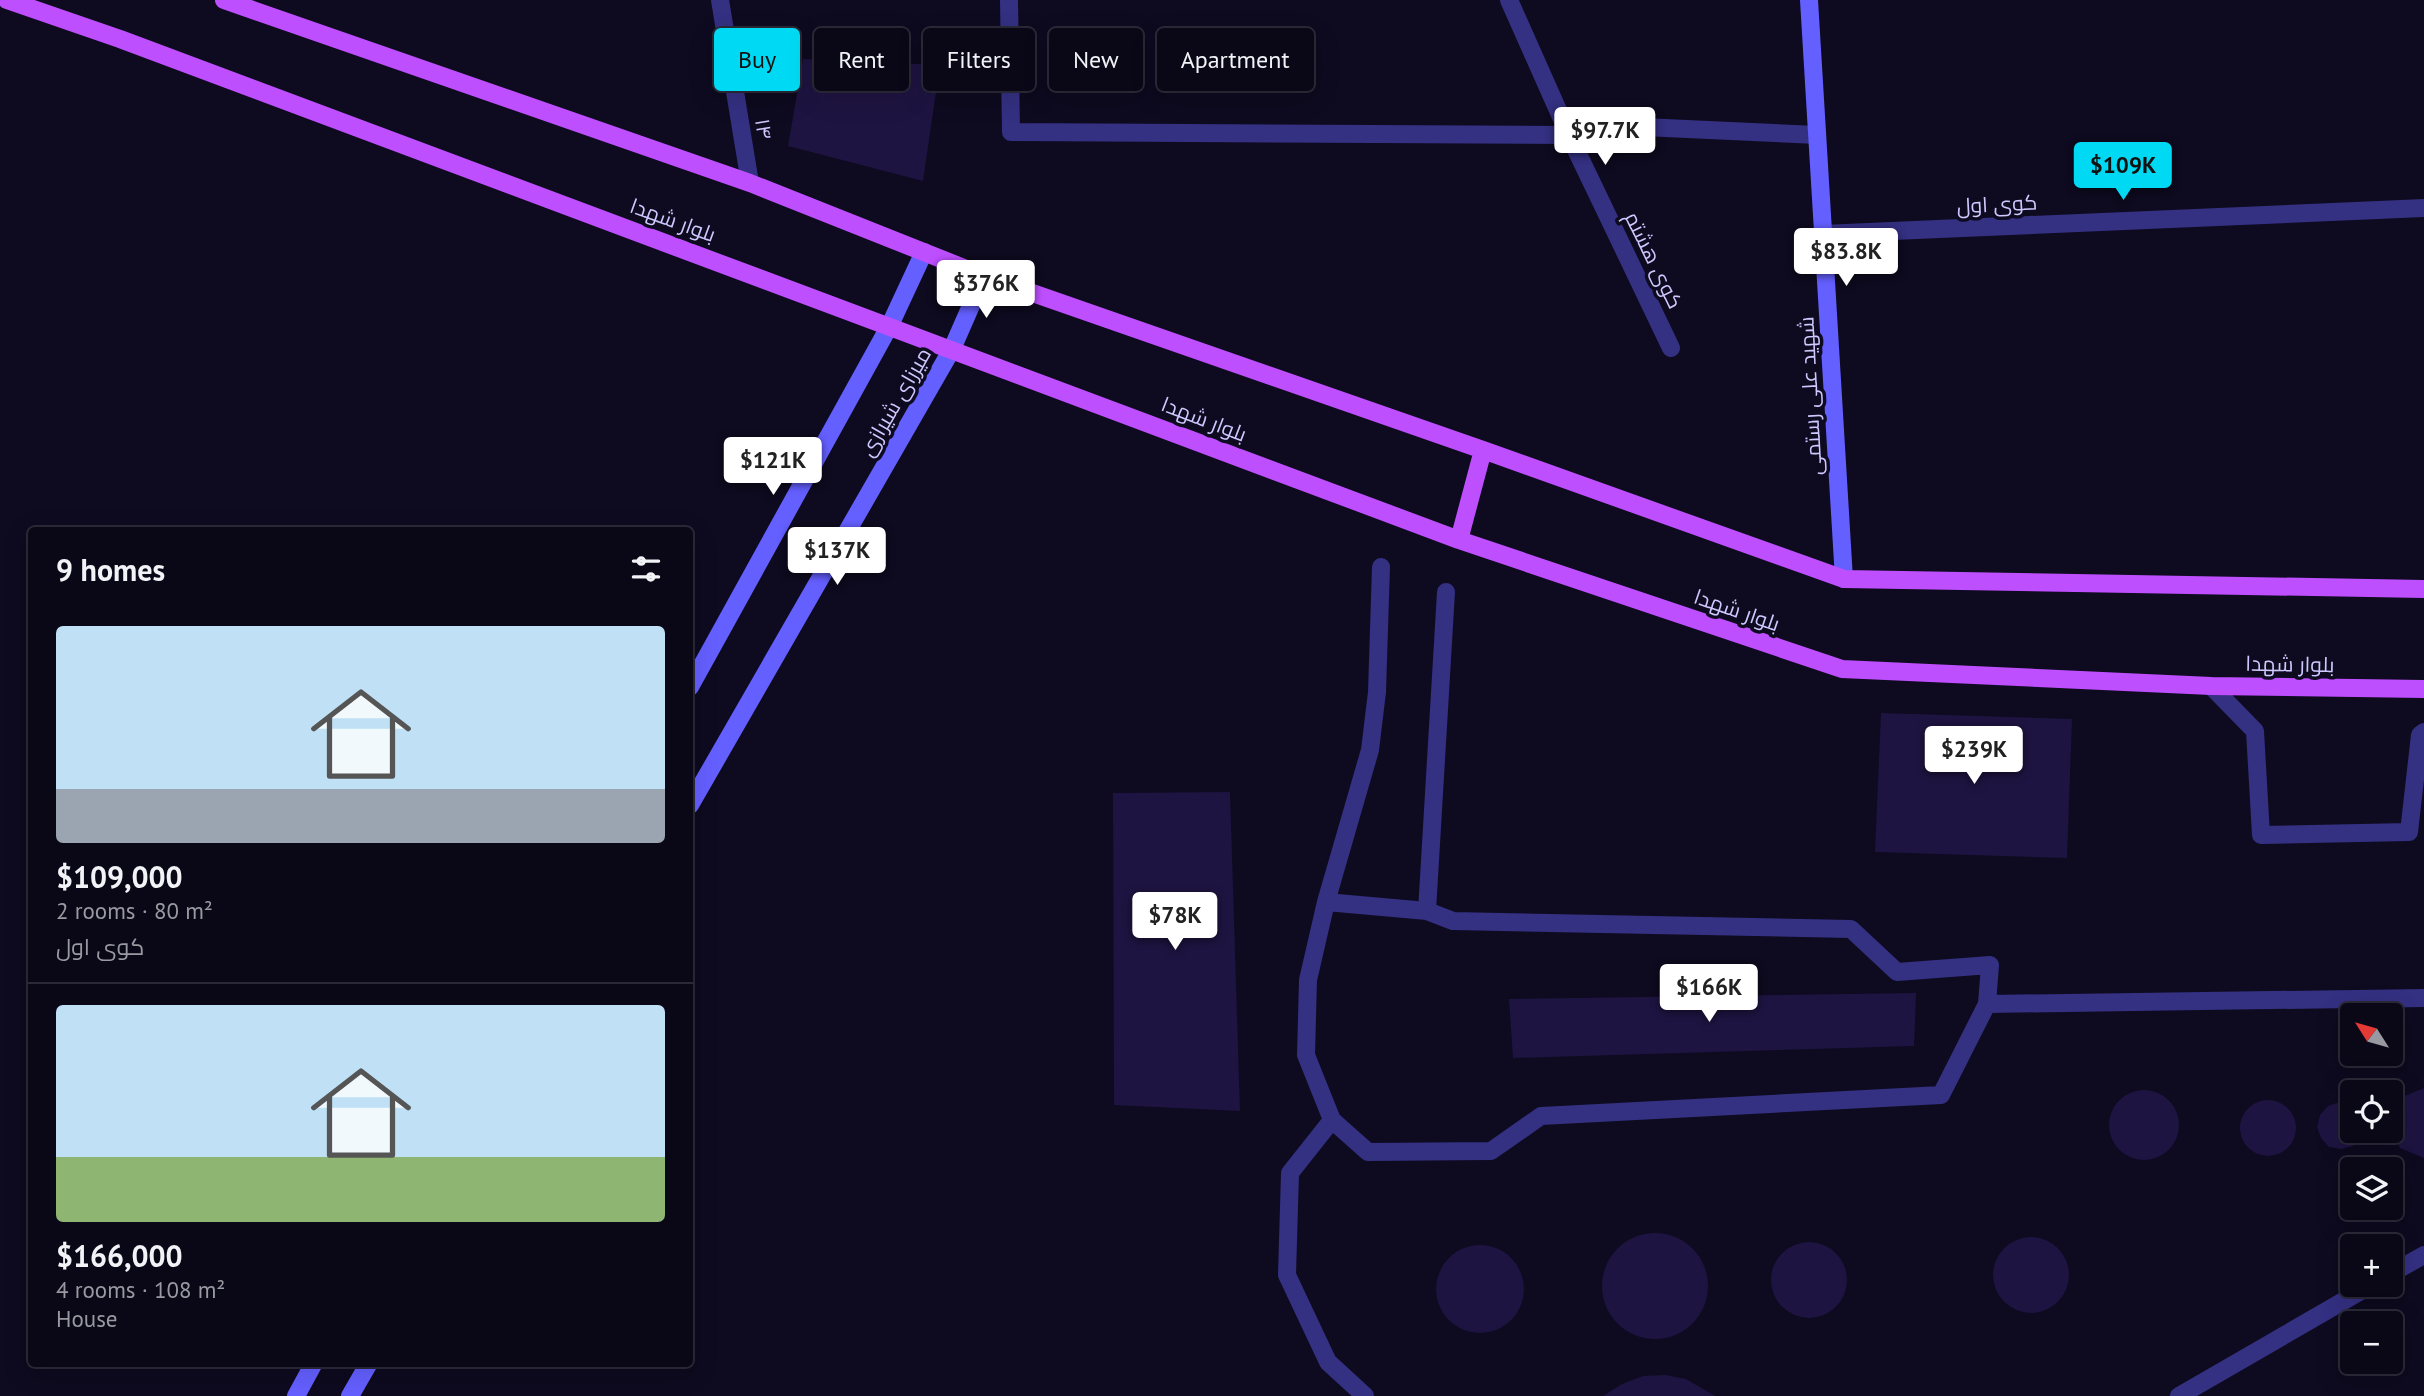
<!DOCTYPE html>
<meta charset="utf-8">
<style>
body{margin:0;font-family:"PT Sans",Cairo,sans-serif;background:#181624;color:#f1f3f6;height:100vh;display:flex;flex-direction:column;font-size:26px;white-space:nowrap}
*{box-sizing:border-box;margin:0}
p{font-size:23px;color:#999aa1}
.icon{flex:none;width:38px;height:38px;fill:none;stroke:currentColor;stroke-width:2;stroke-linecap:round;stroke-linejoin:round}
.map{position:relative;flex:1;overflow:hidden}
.sheet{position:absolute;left:28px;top:527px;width:665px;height:840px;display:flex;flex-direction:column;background:#0a0817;border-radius:7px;box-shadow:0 7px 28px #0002,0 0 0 2px #2a2936}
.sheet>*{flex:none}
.top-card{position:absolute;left:714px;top:28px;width:665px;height:63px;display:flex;gap:14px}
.needle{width:46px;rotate:307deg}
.fabs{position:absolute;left:2340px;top:1003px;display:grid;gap:14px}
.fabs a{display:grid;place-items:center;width:63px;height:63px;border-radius:7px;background:#0a0817;box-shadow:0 7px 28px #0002,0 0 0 2px #2a2936;font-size:35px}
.price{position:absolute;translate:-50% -60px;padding:0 16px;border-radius:7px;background:#fff;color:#222;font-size:23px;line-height:46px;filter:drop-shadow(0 2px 4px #0008)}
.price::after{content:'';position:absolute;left:50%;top:42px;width:21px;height:16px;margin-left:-10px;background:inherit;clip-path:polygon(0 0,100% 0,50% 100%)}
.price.on{background:#00d9f3;color:#111}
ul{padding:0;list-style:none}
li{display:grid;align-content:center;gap:14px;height:371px;padding:0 28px}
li+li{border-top:2px solid #2a2936}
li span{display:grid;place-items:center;height:217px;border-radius:7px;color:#555}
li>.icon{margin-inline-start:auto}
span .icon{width:126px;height:126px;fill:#fffc;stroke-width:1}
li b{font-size:30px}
h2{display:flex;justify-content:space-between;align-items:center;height:84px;padding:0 28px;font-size:30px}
.pill{padding:0 24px;border-radius:7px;background:#0a0817;box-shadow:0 7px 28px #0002,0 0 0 2px #2a2936;font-size:24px;line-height:63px}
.pill.on{background:#00d9f3;color:#111}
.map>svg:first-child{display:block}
.building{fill:#1e1441}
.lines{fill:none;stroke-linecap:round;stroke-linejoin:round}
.lane{stroke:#343082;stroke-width:18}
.street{stroke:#343082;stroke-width:18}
.secondary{stroke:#645fff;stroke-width:18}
.primary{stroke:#be4fff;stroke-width:18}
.labels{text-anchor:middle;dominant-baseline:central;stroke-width:7;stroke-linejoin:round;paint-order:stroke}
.street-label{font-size:21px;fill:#cec8ff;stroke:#0e0a1f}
</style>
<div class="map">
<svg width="2424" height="1396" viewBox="0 0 2424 1396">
<rect width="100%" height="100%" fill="#0e0a1f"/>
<path class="building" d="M803 59 940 65 923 181 788 146Z
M1881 713 2072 719 2067 858 1875 852Z
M1230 792 1240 1111 1114 1105 1113 793Z
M1916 993 1914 1046 1513 1058 1509 999Z
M2424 1088V1158L2400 1148 2390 1126 2393 1109 2400 1098Z
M2109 1125a35 35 0 1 1 70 0a35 35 0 1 1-70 0Z
M2240 1128a28 28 0 1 1 56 0a28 28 0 1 1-56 0Z
M2340 1102 2352 1105V1130H2363L2353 1146 2341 1149 2329 1147 2321 1138 2317 1127 2320 1115 2328 1106Z
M1602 1286a53 53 0 1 1 106 0a53 53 0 1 1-106 0Z
M1993 1275a38 38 0 1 1 76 0a38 38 0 1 1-76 0Z
M1771 1280a38 38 0 1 1 76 0a38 38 0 1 1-76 0Z
M1436 1289a44 44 0 1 1 88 0a44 44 0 1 1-88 0Z
M1665 1375 1686 1379 1715 1396H1603L1622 1384 1643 1376Z"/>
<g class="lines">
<path class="lane" d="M1381 567 1377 692 1370 750 1326 902 1308 980 1306 1055 1332 1120 1368 1152 1491 1151 1541 1116 1941 1095 1987 1004 1990 965 1897 972 1851 929 1453 921 1427 911 1446 592
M2211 686 2255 731 2261 835 2409 832 2420 735 2424 732
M1326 902 1427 911
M1987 1004 2424 998
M1332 1120 1290 1173 1287 1275 1328 1362 1365 1396
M2390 1274 2424 1255
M2179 1396 2373 1284"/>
<path class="street" d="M720 0 750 183
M1009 0 1011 132 1569 135
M1509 0 1569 135 1671 348
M1621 126 1817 135
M1823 234 2424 208"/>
<path class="secondary" d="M1809 0 1844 579
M690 687 890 325 924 252
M690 805 952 349 984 276
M296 1396 314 1363
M350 1396 369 1363"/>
<path class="primary" d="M7 0 120 39 1459 540 1842 669 2211 686 2424 689
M224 0 750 183 984 276 1483 450 1844 579 2424 589
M1459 540 1483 450"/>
</g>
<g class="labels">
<g class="street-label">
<text transform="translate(764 129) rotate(81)">۱۴</text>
<text transform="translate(1997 204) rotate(-3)">کوی اول</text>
<text transform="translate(673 220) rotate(20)">بلوار شهدا</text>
<text transform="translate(1654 260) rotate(64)">کوی هشتم</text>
<text transform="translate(1810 396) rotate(-93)">شهید علی رستمی</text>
<text transform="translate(895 402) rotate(-60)">میرزای شیرازی</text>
<text transform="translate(1204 419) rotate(21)">بلوار شهدا</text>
<text transform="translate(1737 610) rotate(19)">بلوار شهدا</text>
<text transform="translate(2290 664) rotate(1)">بلوار شهدا</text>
</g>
</g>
</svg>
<div class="fabs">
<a><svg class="needle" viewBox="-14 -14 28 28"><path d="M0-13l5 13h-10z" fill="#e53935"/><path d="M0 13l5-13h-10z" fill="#999aa1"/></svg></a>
<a><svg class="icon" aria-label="locate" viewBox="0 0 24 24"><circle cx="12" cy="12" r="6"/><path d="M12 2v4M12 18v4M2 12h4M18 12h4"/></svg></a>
<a><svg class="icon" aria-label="layers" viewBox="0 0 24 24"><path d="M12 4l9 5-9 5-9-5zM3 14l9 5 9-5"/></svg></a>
<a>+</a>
<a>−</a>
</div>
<b class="price" style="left:1605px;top:167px">$97.7K</b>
<b class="price on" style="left:2123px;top:202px">$109K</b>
<b class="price" style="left:1846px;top:288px">$83.8K</b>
<b class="price" style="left:986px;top:320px">$376K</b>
<b class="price" style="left:773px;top:497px">$121K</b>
<b class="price" style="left:837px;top:587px">$137K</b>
<b class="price" style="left:1974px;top:786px">$239K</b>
<b class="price" style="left:1175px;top:952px">$78K</b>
<b class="price" style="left:1709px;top:1024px">$166K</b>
<div class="top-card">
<a class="pill on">Buy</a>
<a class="pill">Rent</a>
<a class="pill">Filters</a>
<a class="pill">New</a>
<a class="pill">Apartment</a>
</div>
<section class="sheet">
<h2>9 homes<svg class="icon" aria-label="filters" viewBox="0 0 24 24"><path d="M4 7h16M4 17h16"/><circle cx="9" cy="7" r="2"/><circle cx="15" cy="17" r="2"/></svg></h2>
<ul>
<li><span style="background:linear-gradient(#bfe0f5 75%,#9aa5b1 0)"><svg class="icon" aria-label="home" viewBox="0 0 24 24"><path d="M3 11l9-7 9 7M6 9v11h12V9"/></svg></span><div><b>$109,000</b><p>2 rooms · 80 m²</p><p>کوی اول</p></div></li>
<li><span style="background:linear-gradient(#bfe0f5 70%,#8fb573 0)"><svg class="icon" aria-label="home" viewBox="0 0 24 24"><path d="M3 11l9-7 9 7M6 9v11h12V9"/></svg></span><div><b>$166,000</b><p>4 rooms · 108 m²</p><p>House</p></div></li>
</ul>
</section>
</div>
